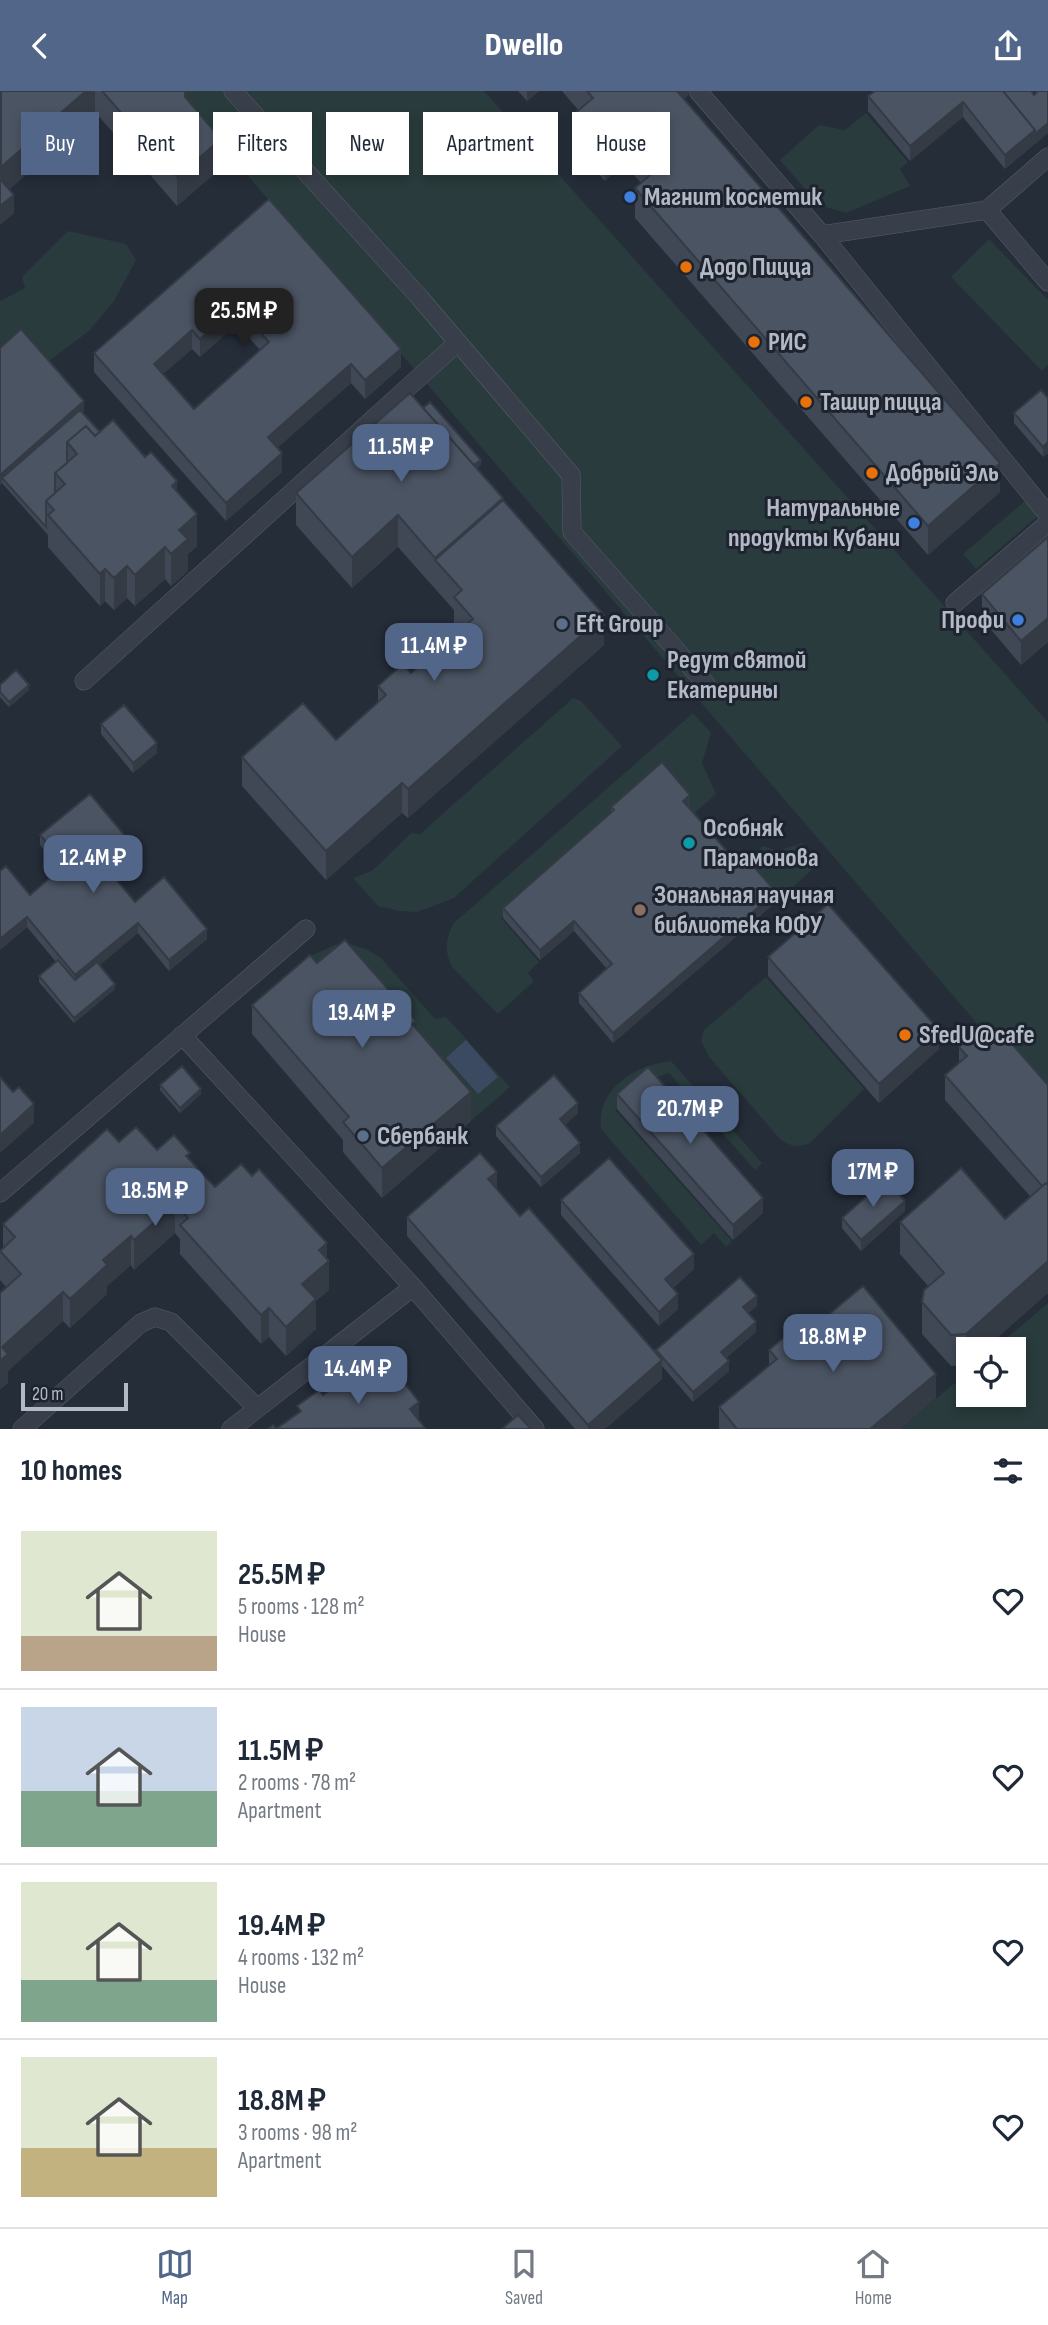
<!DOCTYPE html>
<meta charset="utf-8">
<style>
body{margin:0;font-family:"Sofia Sans Condensed",sans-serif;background:#f2f2f3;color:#1f2937;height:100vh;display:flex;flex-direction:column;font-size:26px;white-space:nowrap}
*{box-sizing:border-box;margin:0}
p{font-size:23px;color:#747a83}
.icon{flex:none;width:38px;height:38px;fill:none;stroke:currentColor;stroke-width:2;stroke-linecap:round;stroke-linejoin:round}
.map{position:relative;height:1338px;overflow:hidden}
.panel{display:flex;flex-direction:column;background:#fff;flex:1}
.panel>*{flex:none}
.banner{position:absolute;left:21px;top:21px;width:1006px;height:63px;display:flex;gap:14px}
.fabs{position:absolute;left:956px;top:1246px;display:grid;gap:14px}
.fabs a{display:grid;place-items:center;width:70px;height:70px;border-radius:0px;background:#fff;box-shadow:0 4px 10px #0003;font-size:35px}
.scale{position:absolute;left:21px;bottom:18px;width:107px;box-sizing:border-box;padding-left:7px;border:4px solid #b3bac5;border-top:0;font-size:19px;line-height:24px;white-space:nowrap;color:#b3bac5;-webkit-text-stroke:5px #1d242f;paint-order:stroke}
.price{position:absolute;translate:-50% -60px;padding:0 16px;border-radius:14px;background:#526689;color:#fff;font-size:23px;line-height:46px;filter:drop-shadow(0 2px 4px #0008)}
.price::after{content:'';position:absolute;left:50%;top:42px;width:21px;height:16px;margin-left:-10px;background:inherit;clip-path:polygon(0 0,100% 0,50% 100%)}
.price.on{background:#222;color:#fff}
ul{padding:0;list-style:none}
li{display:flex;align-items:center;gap:21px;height:175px;padding:0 21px}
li+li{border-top:2px solid #e0e1e3}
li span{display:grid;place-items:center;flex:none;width:196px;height:140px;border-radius:0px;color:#555}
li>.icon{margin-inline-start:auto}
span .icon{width:84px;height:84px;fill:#fffc;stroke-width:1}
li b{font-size:30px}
h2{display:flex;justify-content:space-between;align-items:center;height:84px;padding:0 21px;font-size:30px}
.chip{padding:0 24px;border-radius:0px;background:#fff;box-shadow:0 4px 10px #0003;font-size:24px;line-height:63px}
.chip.on{background:#526689;color:#fff}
header{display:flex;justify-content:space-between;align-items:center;height:91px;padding:0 21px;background:#526689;color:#fff;font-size:32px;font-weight:800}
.tab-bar{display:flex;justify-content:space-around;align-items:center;height:98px;border-top:2px solid #e0e1e3;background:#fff;font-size:19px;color:#747a83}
.tab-bar a{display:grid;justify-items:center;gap:4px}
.tab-bar .on{color:#526689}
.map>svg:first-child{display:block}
.green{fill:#293b3c}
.water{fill:#3b4a61}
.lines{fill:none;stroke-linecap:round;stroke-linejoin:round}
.service-casing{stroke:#565d68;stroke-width:19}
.service{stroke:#383f4a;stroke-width:18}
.wall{fill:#404855;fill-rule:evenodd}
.shaded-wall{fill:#343b45}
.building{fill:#4b5463;stroke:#343b45;stroke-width:2;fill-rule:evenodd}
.shop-dot{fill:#3f7fe0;stroke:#1d242f;stroke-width:2.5}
.food-dot{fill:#e8710a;stroke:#1d242f;stroke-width:2.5}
.service-dot{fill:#5c6f8a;stroke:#1d242f;stroke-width:2.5}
.culture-dot{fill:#0f9aa8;stroke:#1d242f;stroke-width:2.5}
.education-dot{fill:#8d6e63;stroke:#1d242f;stroke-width:2.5}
.labels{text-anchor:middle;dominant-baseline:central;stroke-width:6;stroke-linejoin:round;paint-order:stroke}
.poi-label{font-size:26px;font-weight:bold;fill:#b3bac5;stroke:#1d242f;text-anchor:start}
</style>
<header><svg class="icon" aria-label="back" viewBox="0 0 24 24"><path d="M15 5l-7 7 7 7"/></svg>Dwello<svg class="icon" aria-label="share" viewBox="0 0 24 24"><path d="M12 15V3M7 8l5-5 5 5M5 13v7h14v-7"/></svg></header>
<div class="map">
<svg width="1048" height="1338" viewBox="0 0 1048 1338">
<rect width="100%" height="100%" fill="#252d39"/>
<path class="green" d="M175 0H484L1048 631V1015Z
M866 22 908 71 900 78 910 95 846 122 819 114 780 69 819 34 845 39Z
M68 140 126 153 136 169 114 210 89 240 45 273 0 264V210L25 197 22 186Z
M989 148 1048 209V274L1042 280 951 186Z
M1025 410 1038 425 976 478 963 463Z
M573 607 581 610 622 655 454 807 417 821 399 820 378 815 353 787 373 779 411 742 420 743Z
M693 622 711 642 702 672 716 703 689 727 684 721 691 713 662 681 612 729 501 827 539 871 528 882 534 890 498 923 453 877C444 862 445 847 454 832Z
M802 752 819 772 777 811 748 778 736 779 763 755 778 760Z
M349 853 366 858 380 866 435 928 446 926 510 996 472 1029 414 963 325 892 304 868 335 854Z
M766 886 864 998 810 1052C799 1057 790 1056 780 1048L710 967 701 950 704 939Z
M671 970 762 1072 755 1079 669 982 647 989 615 1019 732 1150 726 1156 714 1142 701 1154 601 1038C596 998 635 974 671 970Z
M1048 1212V1338H900L968 1281V1304H1013V1258H994Z"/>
<path class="water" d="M466 949 498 986 478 1003 446 967Z"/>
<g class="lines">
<defs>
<path id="service" d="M233 0 420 207 571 384 572 441 706 593
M698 0 822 144
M1048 66 987 119 822 144 1048 424
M987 119 1048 191
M955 512 1048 432
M84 590 457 252
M182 944 413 1196 535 1338
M0 1102 306 838
M22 1338 141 1232 155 1226 171 1231 257 1317
M231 1338 413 1196"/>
</defs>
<use href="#service" class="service-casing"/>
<use href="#service" class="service"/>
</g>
<path class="wall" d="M1 0H186V8L221 77 177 115 145 78 136 85 122 69V52L95 21 67 46V63L47 81 39 72 9 98 14 122 0 134Z
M518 0H539L527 10Z
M562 0H688V4L684 8 1000 401 928 464 635 127V97L641 92 624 73 605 90 573 54V24L579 20Z
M1048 0V42L1005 78 963 26 910 70 868 20V5L1034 4Z
M269 108 401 276 365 308 351 292 277 357 282 381 226 430 94 281V262ZM237 233 260 259 194 318 163 283 192 258 200 266Z
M0 257 84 320 82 322 100 341 145 366 177 401 197 455 188 463V480L171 495 165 488 135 515 127 507 114 519 105 510 100 515 48 456V444L2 392 0 394Z
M1048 307V362L1043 366 1014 332V322Z
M423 317 481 374 477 377 503 409 604 554 408 727 402 722 326 789 242 695V666L336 649 378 611V595L411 582 458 541 454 536V519L398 456 352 497 296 434V402Z
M1048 446V551L1021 574 982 528V503Z
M0 594 29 599 9 616 0 606Z
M101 633 157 662 133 682 101 643Z
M690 714 688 716 740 775 776 811 613 952 579 912V902L607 878 574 840 540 869 503 827V817L611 722V716Z
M40 744 131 763 110 781 135 811 207 848 169 880 138 842 99 874 115 898 74 932 39 891V885L56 871 27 836 0 859 30 804 60 779 40 754Z
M768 866 939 958 879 1012 768 885Z
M317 872 416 937 471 1030 382 1107 343 1061V1049L252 943V914Z
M993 942 1048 994V1202L984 1258H968V1273L966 1274 951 1275 922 1243V1211L928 1195 900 1163V1131L1005 1128 1030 1105 945 1009V984L959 972V956Z
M160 994 201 1003 180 1022 160 999Z
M617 1003 763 1122 733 1149 617 1018Z
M578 1022 565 1034 580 1062 541 1096 496 1045V1035Z
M119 1051 157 1059 190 1069 215 1096 327 1168 329 1199 316 1210V1238L286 1265 269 1246 261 1253 180 1163V1148L175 1142 134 1179 131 1174 107 1195V1203L70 1237 63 1230 8 1280V1292L6 1196 0 1189V1159L3 1157V1133Z
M497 1098 520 1125 656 1263V1259L757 1215 748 1222 756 1241 726 1267 729 1280 693 1311 662 1275V1288L605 1338H575L407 1145V1126Z
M561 1109 694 1178 673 1197 678 1218 659 1235 561 1124Z
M905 1120 861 1160 842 1137V1127Z
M815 1235 936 1307 900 1338H719V1316L769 1275V1259Z"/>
<path class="shaded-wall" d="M86 0H95V21L67 46V63L47 81V51L58 24Z
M527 0H539L527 10Z
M669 0H688V4L669 20Z
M963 11V26L910 70V55Z
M1048 32V42L1005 78V64L1035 39Z
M39 43V72L1 106V76Z
M624 43V73L605 90V60Z
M145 48V78L136 85V55Z
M221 48V77L177 115V86Z
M14 104V122L0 134V115Z
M237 215V233L200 266V248Z
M192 239V258L154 291V273Z
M401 258V276L365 308V289Z
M351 273V292L268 365V346Z
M84 310V320L5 390 2 387V392L0 394V384Z
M1048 351V362L1043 366V356Z
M282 362V381L226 430V412Z
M481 369V374L461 392V386Z
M1000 372V401L928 464V435Z
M177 390V422L172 395Z
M503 407V439L435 469V498V467Z
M197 423V455L188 463V480L171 495V463L179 439Z
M398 424V456L352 497V466Z
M165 456V488L135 515V484Z
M127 475V507L114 519V487Z
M105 478V510L100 515V483Z
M604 524V554L408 727V698Z
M1048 527V551L1021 574V550Z
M29 594V599L9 616V611Z
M157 652V662L133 682V672Z
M402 692V722L326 789V760Z
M690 704V714L683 721V710Z
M131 752V763L105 785V775Z
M776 801V811L613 952V942Z
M27 826V836L0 859V848Z
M574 830V840L540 869V859Z
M138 832V842L75 895V884Z
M207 838V848L169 880V869Z
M115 893V898L74 932V927Z
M939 939V958L879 1012V993Z
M201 998V1003L180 1022V1017Z
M471 1001V1030L382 1107V1077Z
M578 1012V1022L560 1039V1028Z
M34 1013V1032L0 1062V1044Z
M580 1052V1062L541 1096V1086Z
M497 1081V1100L488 1088Z
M763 1107V1122L733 1149V1134Z
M905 1110V1120L861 1160V1149Z
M175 1113V1142L134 1179V1149Z
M131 1145V1174L107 1195V1203L70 1237V1208L103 1169Z
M327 1152V1172L329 1170V1199L316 1210V1238L286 1265V1236L302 1193 319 1159Z
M694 1163V1178L665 1203V1188Z
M1048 1170V1202L984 1258H968V1273L966 1274V1243Z
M63 1201V1230L8 1280V1292L0 1299V1270L2 1256Z
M678 1203V1218L659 1235V1221Z
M757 1205V1215L743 1227V1216Z
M269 1217V1246L261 1253V1224Z
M756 1231V1241L721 1271V1261Z
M662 1269V1288L605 1338H588V1334Z
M729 1270V1280L693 1311V1301Z
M936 1283V1307L900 1338H870Z
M419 1311V1338L410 1318Z"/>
<path class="building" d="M1 0H86L58 24 67 34 47 51 39 43 1 76Z
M102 0H185V6L221 48 177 86 145 48 136 55 122 39 130 32Z
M587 0H677L1000 372 928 435 635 97 656 79 624 43 605 60 573 24 593 7Z
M875 0H1003L1035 39 1005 64 963 11 910 55 868 5Z
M1003 0H1031L1034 4 1038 0H1048V32L1035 43V39Z
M0 88 14 104 0 115Z
M269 108 401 258 365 289 351 273 268 346 282 362 226 412 94 262ZM237 215 269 251 194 318 154 273 192 239 200 248Z
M21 238 84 310 0 384V257Z
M1041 299 1048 307V351L1043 356 1014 322Z
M410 302 503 407 435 467 398 424 352 466 296 402Z
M430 311 481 369 474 374 423 317Z
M80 319 100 341 95 345 86 335 67 351V372L55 382V402L46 410V436L2 387Z
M113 329 145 366 151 361 177 390 172 395 197 423 179 439 188 448 171 463 165 456 135 484 127 475 114 487 105 478 100 483 48 424 54 419 46 410 65 393 55 382 77 363 67 351 86 335 95 345Z
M503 409 604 524 408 698 402 692 326 760 242 666 303 612 336 649 386 604 378 595 403 573 411 582 473 528 454 506 462 499 435 469Z
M1048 446V527L1021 550 982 503Z
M16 579 29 594 9 611 0 601V594Z
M124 614 157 652 133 672 101 633Z
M662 671 690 704 683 710 740 775 748 769 776 801 613 942 579 902 612 873 574 830 540 859 503 817 614 719 611 716Z
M90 703 131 752 105 775 135 811 164 786 207 838 169 869 138 832 75 884 27 826 0 848V780L6 775 30 804 65 774 40 744Z
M828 813 939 939 879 993 768 866Z
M345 849 416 930 412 933 471 1001 382 1077 343 1031 349 1026 252 914 310 864 317 872Z
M58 869 75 889 97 871 115 893 74 927 39 885Z
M985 932 993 942 998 937 1048 994V1094L1046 1092 1042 1095 945 984 967 965 959 956Z
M182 975 201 998 180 1017 160 994Z
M648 976 763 1107 733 1134 617 1003Z
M554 984 578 1012 560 1028 580 1052 541 1086 496 1035Z
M0 986 13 1001 19 996 34 1013 0 1044Z
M136 1036 157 1059 174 1044 190 1062 186 1065 215 1096 241 1073 252 1085 259 1078 327 1152 319 1159 329 1170 302 1193 316 1208 286 1236 269 1217 261 1224 180 1134 188 1127 175 1113 134 1149 131 1145 103 1169 107 1174 70 1208 63 1201 2 1256 8 1263 0 1270V1202L21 1183 0 1160 15 1146 3 1133 107 1038 119 1051Z
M480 1062 497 1081 488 1088 520 1125 529 1117 662 1269 588 1334 407 1126Z
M609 1067 694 1163 665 1188 678 1203 659 1221 561 1109Z
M961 1077 1005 1128 1046 1092 1048 1094V1170L966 1243 951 1244 922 1211 924 1199 944 1182 900 1131Z
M886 1088 905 1110 861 1149 842 1127Z
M740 1186 757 1205 743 1216 756 1231 721 1261 729 1270 693 1301 656 1259Z
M863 1195 936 1283 870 1338H737L719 1316 777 1268 769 1259 808 1226 815 1235Z
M362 1274 371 1285 379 1278 392 1297 402 1289 419 1311 410 1318 425 1337 268 1338 273 1334 276 1338 301 1320 297 1315 319 1299 323 1304Z
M518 1324 531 1338H502Z"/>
<g class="shop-dot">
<circle cx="630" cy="106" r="7"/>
<circle cx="914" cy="432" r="7"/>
<circle cx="1018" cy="529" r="7"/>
</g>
<g class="food-dot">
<circle cx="686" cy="176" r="7"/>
<circle cx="754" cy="251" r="7"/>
<circle cx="806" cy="311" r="7"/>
<circle cx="872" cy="382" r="7"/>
<circle cx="905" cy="944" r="7"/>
</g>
<g class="service-dot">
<circle cx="562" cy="533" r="7"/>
<circle cx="363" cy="1045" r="7"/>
</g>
<g class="culture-dot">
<circle cx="653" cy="584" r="7"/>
<circle cx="689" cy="752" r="7"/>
</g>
<circle class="education-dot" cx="640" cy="819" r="7"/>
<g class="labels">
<g class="poi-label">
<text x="644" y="106">Магнит косметик</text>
<text x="700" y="176">Додо Пицца</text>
<text x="768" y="251">РИС</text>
<text x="820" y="311">Ташир пицца</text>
<text x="886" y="382">Добрый Эль</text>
<text x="900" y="417" text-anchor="end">Натуральные<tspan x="900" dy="30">продукты Кубани</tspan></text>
<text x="1004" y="529" text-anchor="end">Профи</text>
<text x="576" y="533">Eft Group</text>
<text x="667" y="569">Редут святой<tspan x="667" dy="30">Екатерины</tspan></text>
<text x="703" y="737">Особняк<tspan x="703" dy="30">Парамонова</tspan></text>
<text x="654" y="804">Зональная научная<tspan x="654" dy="30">библиотека ЮФУ</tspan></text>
<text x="919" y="944">SfedU@cafe</text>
<text x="377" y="1045">Сбербанк</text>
</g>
</g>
</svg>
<div class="fabs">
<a><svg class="icon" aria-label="locate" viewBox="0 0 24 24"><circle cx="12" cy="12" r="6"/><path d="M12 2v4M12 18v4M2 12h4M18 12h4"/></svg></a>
</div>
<div class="scale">20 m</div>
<b class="price on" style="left:244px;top:257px">25.5M ₽</b>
<b class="price" style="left:401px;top:393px">11.5M ₽</b>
<b class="price" style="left:434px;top:592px">11.4M ₽</b>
<b class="price" style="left:93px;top:804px">12.4M ₽</b>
<b class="price" style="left:362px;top:959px">19.4M ₽</b>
<b class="price" style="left:690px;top:1055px">20.7M ₽</b>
<b class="price" style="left:873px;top:1118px">17M ₽</b>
<b class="price" style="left:155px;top:1137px">18.5M ₽</b>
<b class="price" style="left:833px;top:1283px">18.8M ₽</b>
<b class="price" style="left:358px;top:1315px">14.4M ₽</b>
<div class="banner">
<a class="chip on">Buy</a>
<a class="chip">Rent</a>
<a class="chip">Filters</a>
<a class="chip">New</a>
<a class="chip">Apartment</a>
<a class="chip">House</a>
</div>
</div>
<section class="panel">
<h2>10 homes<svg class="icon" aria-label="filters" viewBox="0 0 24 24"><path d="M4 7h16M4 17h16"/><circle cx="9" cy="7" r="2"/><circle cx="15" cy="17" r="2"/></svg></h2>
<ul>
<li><span style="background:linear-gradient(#dfe7d0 75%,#b9a48a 0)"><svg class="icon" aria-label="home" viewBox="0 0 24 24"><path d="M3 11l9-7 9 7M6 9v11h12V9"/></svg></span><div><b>25.5M ₽</b><p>5 rooms · 128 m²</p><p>House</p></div><svg class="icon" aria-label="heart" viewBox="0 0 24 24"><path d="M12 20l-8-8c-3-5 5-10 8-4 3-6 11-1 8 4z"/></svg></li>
<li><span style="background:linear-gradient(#c9d6e8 60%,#7fa58c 0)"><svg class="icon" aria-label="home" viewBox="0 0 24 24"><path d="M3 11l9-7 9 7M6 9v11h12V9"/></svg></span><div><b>11.5M ₽</b><p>2 rooms · 78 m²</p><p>Apartment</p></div><svg class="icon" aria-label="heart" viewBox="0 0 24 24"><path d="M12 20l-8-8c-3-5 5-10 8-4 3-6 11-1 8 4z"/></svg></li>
<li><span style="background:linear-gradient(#dfe7d0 70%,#7fa58c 0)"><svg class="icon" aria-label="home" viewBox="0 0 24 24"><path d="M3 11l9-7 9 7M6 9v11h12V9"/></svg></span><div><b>19.4M ₽</b><p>4 rooms · 132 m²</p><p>House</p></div><svg class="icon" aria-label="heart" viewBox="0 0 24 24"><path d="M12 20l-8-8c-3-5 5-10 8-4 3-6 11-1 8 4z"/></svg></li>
<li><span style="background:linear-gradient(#dfe7d0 65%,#c2b280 0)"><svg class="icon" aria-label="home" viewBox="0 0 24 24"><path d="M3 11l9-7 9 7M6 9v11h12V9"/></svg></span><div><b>18.8M ₽</b><p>3 rooms · 98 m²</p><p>Apartment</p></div><svg class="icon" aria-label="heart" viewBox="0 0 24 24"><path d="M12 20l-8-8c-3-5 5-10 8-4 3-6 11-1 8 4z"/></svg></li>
</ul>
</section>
<nav class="tab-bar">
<a class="on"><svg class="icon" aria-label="map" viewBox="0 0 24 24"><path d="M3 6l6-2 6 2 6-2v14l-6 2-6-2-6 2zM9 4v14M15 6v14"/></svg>Map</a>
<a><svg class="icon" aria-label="saved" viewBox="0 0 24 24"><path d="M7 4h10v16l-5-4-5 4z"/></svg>Saved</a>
<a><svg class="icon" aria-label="home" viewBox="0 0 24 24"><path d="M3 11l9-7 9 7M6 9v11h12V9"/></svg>Home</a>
</nav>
